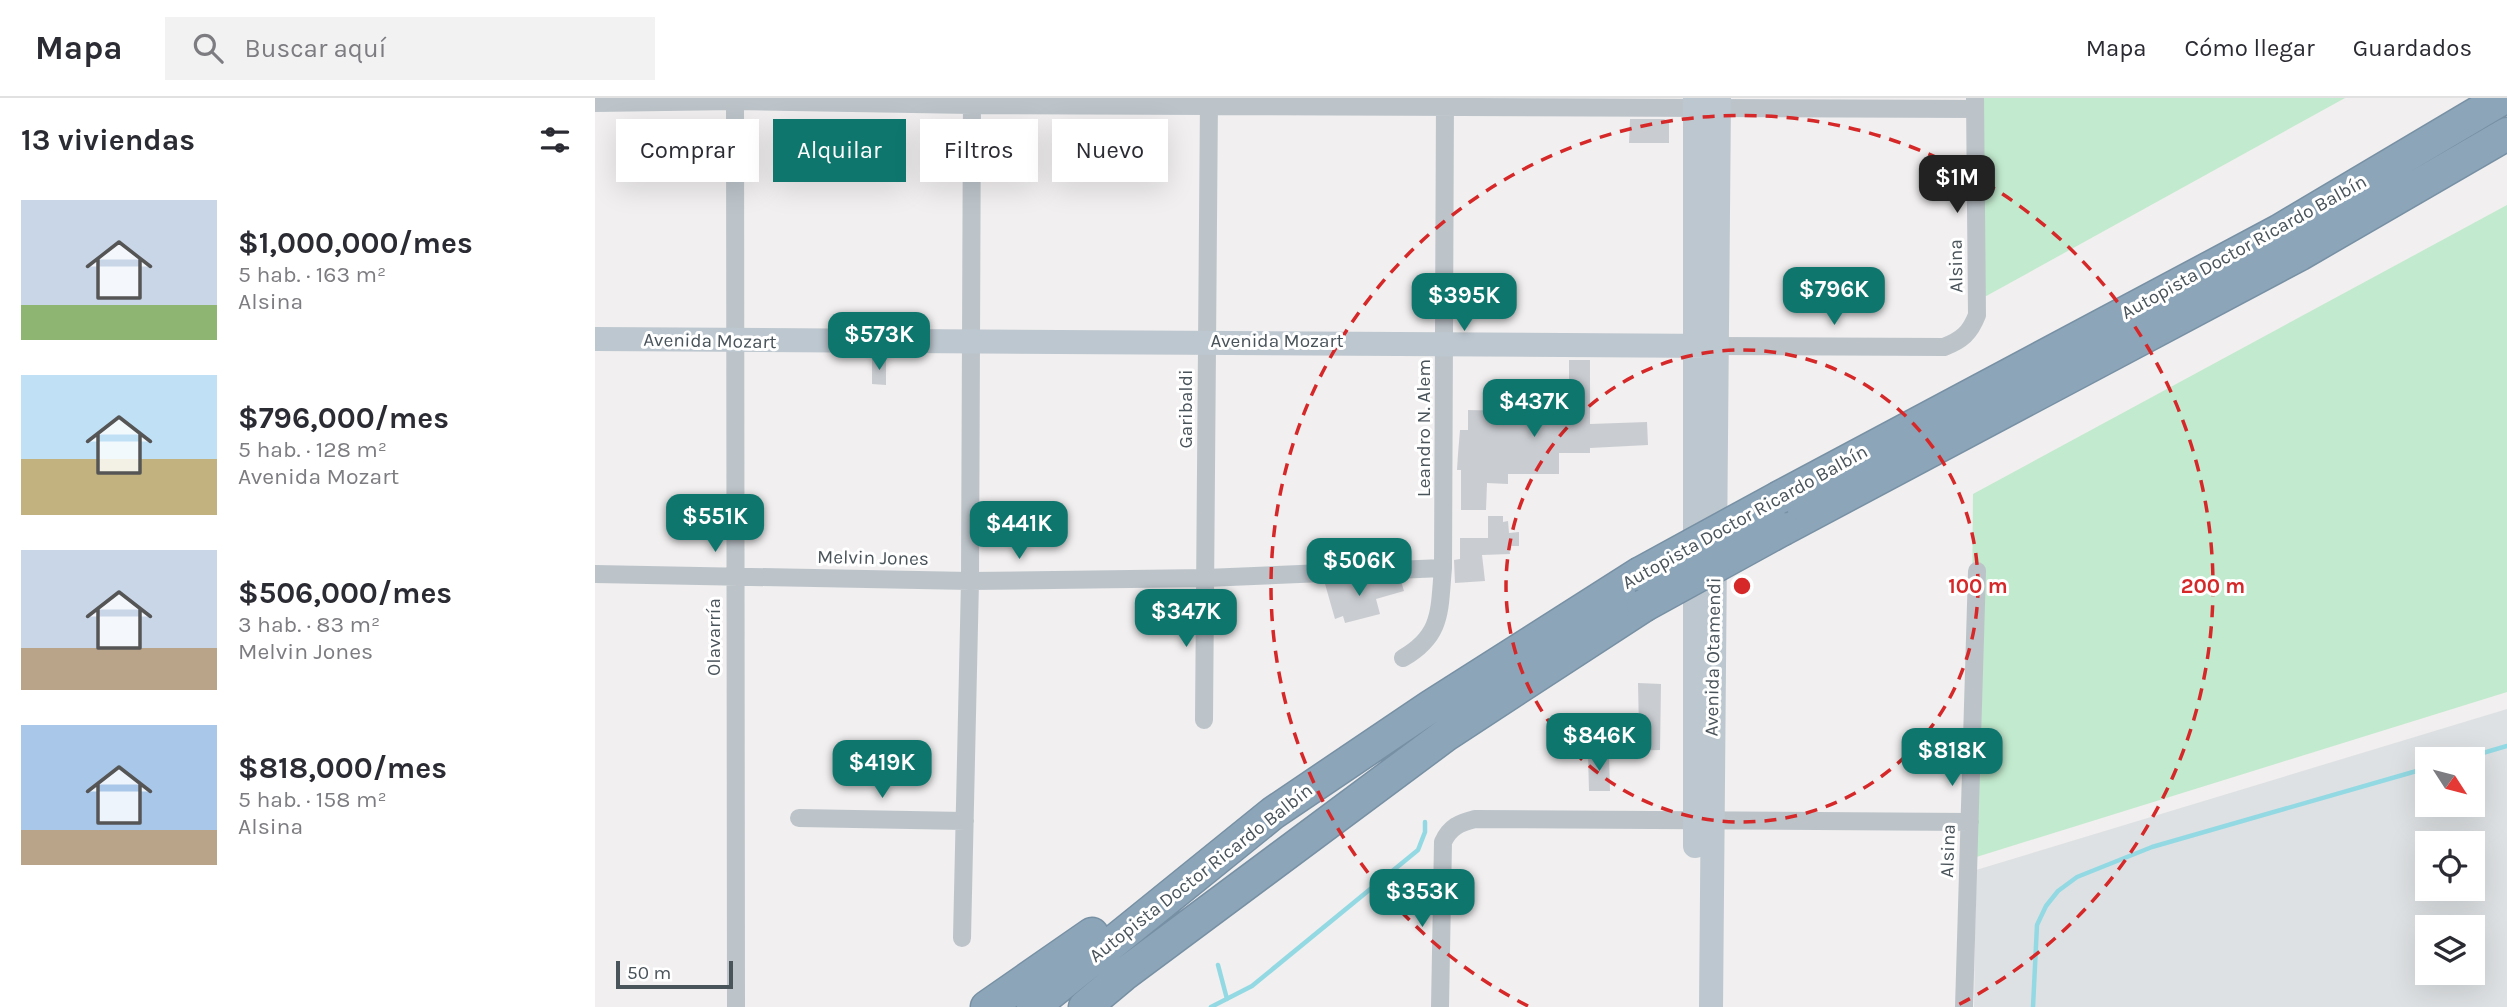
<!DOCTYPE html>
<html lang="es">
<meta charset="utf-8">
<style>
body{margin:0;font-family:Karla,sans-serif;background:#f2f2f3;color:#2b2b33;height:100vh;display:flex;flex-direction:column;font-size:26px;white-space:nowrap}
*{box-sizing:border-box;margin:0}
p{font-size:23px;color:#7c7c81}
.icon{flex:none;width:38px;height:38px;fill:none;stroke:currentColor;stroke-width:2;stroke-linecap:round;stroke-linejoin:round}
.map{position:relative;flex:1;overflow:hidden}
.details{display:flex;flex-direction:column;background:#fff;width:595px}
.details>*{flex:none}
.top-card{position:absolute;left:21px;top:21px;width:665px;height:63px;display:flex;gap:14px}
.needle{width:46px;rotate:126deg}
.tools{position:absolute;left:1820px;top:649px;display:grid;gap:14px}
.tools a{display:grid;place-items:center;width:70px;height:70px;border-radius:0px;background:#fff;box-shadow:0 7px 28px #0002;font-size:35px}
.scale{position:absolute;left:21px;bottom:18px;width:117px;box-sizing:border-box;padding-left:7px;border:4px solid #49535a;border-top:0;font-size:19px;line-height:24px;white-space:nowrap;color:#49535a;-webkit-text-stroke:5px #fff;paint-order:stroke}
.price{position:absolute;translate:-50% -60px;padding:0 16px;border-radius:14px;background:#0f766e;color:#fff;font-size:23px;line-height:46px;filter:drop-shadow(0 2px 4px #0008)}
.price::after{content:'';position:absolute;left:50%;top:42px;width:21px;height:16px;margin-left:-10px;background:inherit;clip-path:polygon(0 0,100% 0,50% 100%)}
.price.active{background:#222;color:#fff}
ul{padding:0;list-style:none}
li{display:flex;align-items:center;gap:21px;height:175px;padding:0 21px}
li span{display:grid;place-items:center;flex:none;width:196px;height:140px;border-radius:0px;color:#555}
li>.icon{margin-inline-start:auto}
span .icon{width:84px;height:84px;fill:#fffc;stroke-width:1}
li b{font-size:30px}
h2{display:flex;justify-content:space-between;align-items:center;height:84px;padding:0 21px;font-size:30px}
.chip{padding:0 24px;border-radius:0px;background:#fff;box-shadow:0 7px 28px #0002;font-size:24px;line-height:63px}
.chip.active{background:#0f766e;color:#fff}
header{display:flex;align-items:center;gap:42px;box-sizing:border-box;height:98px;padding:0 35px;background:#fff;border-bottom:2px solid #e1e1e2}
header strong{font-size:33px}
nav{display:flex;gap:38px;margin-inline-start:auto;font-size:24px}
.search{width:490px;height:63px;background:#f2f2f3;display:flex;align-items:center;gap:18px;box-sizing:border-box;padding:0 24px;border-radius:0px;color:#7c7c81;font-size:26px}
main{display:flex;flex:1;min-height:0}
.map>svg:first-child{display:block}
.airport{fill:#dee1e3;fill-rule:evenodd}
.green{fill:#c2eace}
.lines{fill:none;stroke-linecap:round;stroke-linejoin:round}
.stream{stroke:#93d9e3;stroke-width:4.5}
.building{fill:#c9ccd1}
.highway-casing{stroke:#7790a4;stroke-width:35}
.street{stroke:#bcc4ca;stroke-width:18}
.secondary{stroke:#bdc7cf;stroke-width:24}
.highway{stroke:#8ca5b9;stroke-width:32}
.highway-bridge-casing{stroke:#7790a4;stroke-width:35;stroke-linecap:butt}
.highway-bridge{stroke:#8ca5b9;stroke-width:32}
.ring{fill:none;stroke:#d62828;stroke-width:3.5;stroke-dasharray:12 9}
.labels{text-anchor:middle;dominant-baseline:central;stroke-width:6;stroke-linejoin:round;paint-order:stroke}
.street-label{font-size:19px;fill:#49535a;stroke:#fff}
.centre{fill:#d62828;stroke:#fff;stroke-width:3.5}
.ring-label{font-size:21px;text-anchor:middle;font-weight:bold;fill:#d62828;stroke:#fff;stroke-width:6;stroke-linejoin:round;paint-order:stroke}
</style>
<header>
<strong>Mapa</strong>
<div class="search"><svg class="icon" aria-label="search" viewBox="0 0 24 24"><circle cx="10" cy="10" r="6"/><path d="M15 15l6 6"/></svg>Buscar aquí</div>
<nav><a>Mapa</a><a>Cómo llegar</a><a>Guardados</a></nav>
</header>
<main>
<section class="details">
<h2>13 viviendas<svg class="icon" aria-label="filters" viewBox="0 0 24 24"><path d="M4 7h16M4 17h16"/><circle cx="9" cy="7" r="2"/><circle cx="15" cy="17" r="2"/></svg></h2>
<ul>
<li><span style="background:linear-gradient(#c9d6e8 75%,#8fb573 0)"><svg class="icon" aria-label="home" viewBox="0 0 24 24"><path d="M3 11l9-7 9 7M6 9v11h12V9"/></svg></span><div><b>$1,000,000/mes</b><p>5 hab. · 163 m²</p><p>Alsina</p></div></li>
<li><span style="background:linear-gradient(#bfe0f5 60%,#c2b280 0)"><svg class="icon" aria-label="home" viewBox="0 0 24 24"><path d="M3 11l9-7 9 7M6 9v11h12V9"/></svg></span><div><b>$796,000/mes</b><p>5 hab. · 128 m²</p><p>Avenida Mozart</p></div></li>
<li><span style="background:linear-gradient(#c9d6e8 70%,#b9a48a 0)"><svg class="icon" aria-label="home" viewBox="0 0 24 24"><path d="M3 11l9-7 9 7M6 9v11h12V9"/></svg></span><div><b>$506,000/mes</b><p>3 hab. · 83 m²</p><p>Melvin Jones</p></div></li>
<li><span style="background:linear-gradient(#a9c7e8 75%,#b9a48a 0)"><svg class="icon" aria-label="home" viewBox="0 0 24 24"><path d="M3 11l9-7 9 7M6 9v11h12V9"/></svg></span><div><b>$818,000/mes</b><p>5 hab. · 158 m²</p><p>Alsina</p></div></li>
</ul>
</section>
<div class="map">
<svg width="1912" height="909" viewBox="0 0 1912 909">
<rect width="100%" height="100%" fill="#f1efef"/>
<path class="airport" d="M1912 611V909H1379L1381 772ZM1832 662H1878V707H1832ZM1832 746H1878V791H1832ZM1832 830H1878V875H1832Z"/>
<path class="green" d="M1386 0H1750L1384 202Z
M1912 107V594L1375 761 1378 396Z"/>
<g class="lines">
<path class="stream" d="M1864 662 1912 648
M623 867 632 901
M616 909 657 888 823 752 830 734V724
M1438 909 1442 827 1451 808 1463 793 1482 779 1557 749 1832 670"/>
</g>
<path class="building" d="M1035 21H1069L1074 24V45H1034Z
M277 261H291V287L277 286Z
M974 262H995V326L1052 324 1053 347 995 350V355H964V376H913V386L892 385 891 412H866V372H862L863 356 865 332H873V312L913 313 914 297H929L933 301H946L945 313 974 315Z
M893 418H908V424L913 423 914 435 924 434V448H914L915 456 887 457 890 483 860 485 859 462 865 461V440H893Z
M806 483 809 493 781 501 785 516 750 525 748 518 740 521 730 486Z
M1043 585 1066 586 1065 652 1015 653 1014 632 1044 631Z
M993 656H1014L1015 693H994Z"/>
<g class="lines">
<defs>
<path id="highway" d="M1185 399 1684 133 1908 0
M1188 431 1705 156 1912 36
M392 909 497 836
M438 909 678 715 835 609 1044 476
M490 909 528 877 852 636 1048 508"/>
</defs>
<use href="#highway" class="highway-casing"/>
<path class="street" d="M140 0 141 909
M0 5 140 3 377 7 1380 11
M1122 248 1349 249C1367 242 1375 235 1382 217L1380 0
M0 476 375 483 611 480 848 470
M808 560C848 537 844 512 848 470L850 0
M609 622 614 0
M204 720 370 723
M367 840 375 483 377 0
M845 909 848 744C855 729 864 725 880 721L1375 724
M1369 909 1382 473"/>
<path class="secondary" d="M0 241 1122 248
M1100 748V0
M1116 909 1124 0"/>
<use href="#highway" class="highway"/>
<defs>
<path id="highway-bridge" d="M1044 476 1185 399
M1048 508 1188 431"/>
</defs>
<use href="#highway-bridge" class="highway-bridge-casing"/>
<use href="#highway-bridge" class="highway-bridge"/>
</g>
<g class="ring">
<circle cx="1147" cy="488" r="236"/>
<path d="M933 908A471 471 0 1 1 1361 908"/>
</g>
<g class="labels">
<g class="street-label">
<text transform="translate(1649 149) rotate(-29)">Autopista Doctor Ricardo Balbín</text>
<text transform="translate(1361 168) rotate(-91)">Alsina</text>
<text transform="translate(115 243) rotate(1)">Avenida Mozart</text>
<text x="682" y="243">Avenida Mozart</text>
<text transform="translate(591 311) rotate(-90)">Garibaldi</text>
<text transform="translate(829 330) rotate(-90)">Leandro N. Alem</text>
<text transform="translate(1150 419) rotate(-29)">Autopista Doctor Ricardo Balbín</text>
<text transform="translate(278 460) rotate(1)">Melvin Jones</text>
<text transform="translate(119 539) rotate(-90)">Olavarría</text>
<text transform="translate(1118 559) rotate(-89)">Avenida Otamendi</text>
<text transform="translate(1353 753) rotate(-88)">Alsina</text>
<text transform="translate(606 775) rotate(-38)">Autopista Doctor Ricardo Balbín</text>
</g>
</g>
<circle cx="1147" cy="488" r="10" class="centre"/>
<g class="ring-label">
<text x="1383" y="495">100 m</text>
<text x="1618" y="495">200 m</text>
</g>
</svg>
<div class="tools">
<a><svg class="needle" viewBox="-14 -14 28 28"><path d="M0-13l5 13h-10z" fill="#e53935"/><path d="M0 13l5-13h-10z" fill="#7c7c81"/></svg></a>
<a><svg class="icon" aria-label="locate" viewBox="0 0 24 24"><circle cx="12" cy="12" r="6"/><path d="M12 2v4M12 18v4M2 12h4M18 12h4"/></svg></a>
<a><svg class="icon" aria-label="layers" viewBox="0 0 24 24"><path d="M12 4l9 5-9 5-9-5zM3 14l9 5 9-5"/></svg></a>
</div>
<div class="scale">50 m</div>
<b class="price active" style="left:1362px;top:117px">$1M</b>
<b class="price" style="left:1239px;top:229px">$796K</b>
<b class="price" style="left:869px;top:235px">$395K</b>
<b class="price" style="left:284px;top:274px">$573K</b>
<b class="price" style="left:939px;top:341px">$437K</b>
<b class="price" style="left:120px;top:456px">$551K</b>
<b class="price" style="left:424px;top:463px">$441K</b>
<b class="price" style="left:764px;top:500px">$506K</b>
<b class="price" style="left:591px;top:551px">$347K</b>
<b class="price" style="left:1004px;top:675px">$846K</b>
<b class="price" style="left:1357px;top:690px">$818K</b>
<b class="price" style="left:287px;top:702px">$419K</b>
<b class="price" style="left:827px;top:831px">$353K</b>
<div class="top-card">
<a class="chip">Comprar</a>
<a class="chip active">Alquilar</a>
<a class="chip">Filtros</a>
<a class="chip">Nuevo</a>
</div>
</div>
</main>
